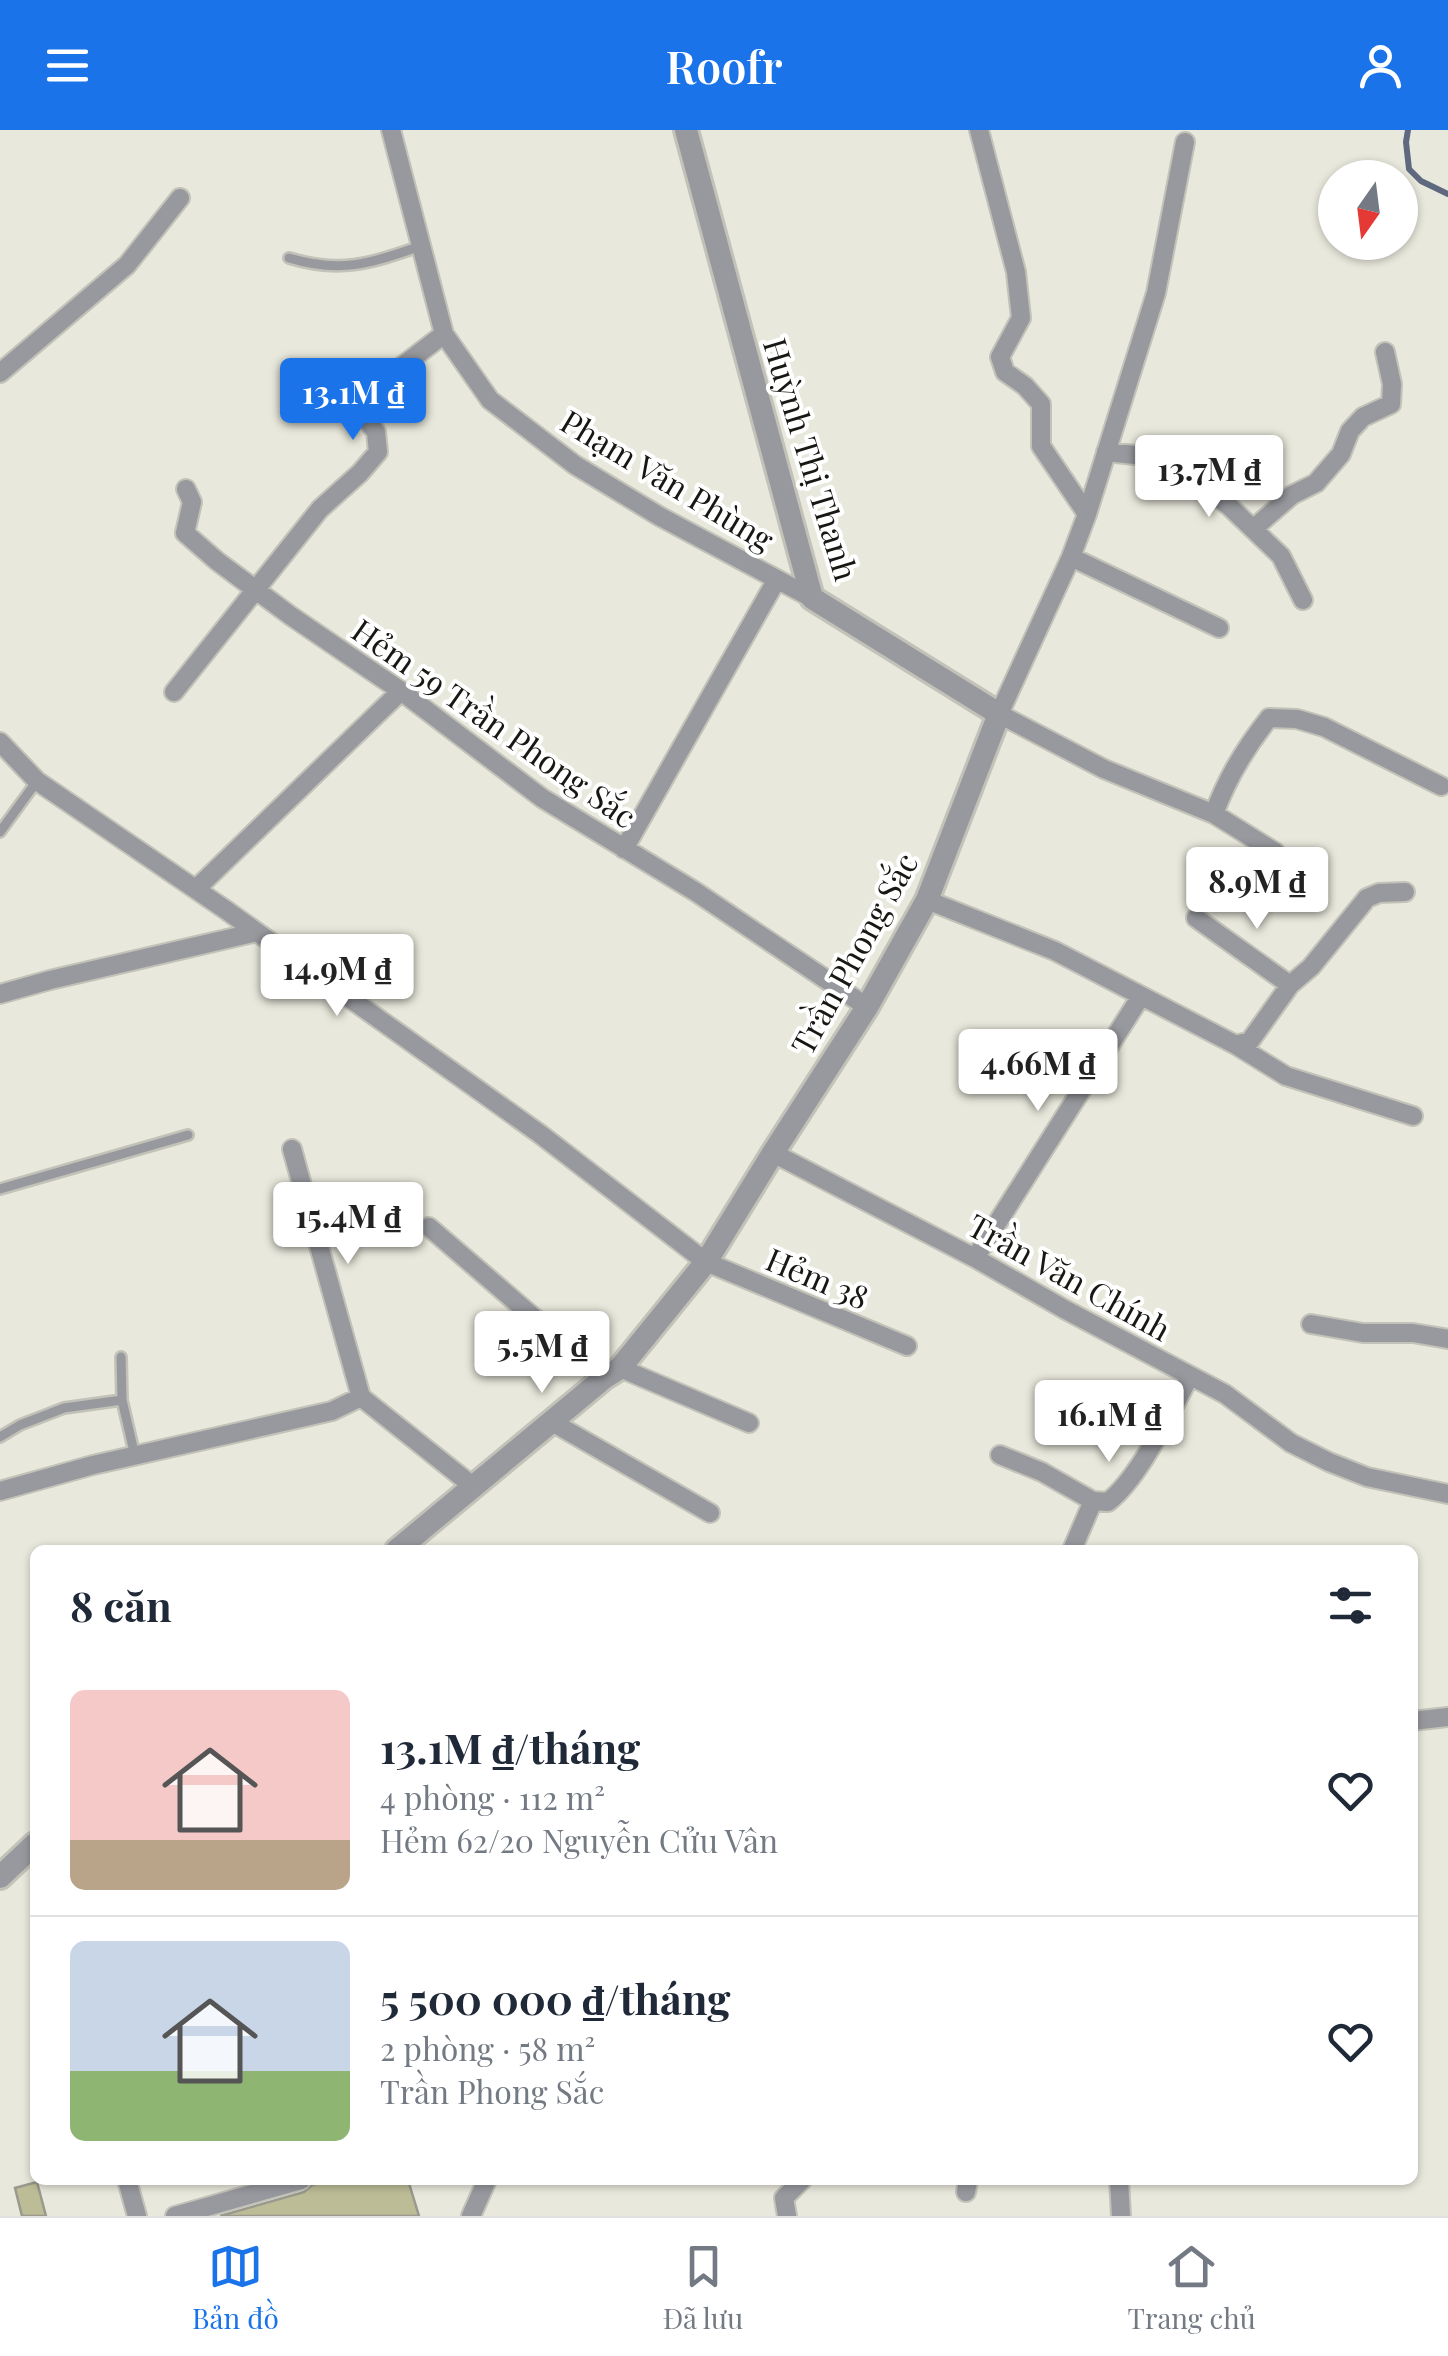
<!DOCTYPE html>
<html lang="vi">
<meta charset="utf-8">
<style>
body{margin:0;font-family:"Playfair Display",serif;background:#f2f2f3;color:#1f2937;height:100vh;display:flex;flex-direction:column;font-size:38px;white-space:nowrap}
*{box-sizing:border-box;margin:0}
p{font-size:32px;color:#747a83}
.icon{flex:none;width:55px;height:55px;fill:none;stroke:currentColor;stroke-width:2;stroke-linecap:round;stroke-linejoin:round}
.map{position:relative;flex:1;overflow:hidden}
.sheet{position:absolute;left:30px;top:1415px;width:1388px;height:640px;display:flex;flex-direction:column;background:#fff;border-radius:15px;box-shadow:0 2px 8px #0004}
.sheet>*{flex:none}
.needle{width:65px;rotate:194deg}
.controls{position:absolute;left:1318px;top:30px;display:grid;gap:20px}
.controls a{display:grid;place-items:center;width:100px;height:100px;border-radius:50%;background:#fff;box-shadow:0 2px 8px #0004;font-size:50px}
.price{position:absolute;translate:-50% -85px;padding:0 22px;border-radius:10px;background:#fff;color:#222;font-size:32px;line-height:65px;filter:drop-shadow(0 2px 5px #0008)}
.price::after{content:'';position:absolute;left:50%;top:60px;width:30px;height:22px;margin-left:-15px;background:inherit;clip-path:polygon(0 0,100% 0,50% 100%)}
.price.on{background:#1a73e8;color:#fff}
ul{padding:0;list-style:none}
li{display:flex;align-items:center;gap:30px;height:250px;padding:0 40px}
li+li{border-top:2px solid #e0e1e3}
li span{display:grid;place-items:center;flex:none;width:280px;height:200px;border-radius:15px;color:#555}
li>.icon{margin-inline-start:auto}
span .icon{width:120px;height:120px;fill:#fffc;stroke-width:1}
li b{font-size:42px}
h2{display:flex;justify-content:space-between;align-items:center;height:120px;padding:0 40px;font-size:42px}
header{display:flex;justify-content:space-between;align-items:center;height:130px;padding:0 40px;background:#1a73e8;color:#fff;font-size:45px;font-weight:600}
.dock{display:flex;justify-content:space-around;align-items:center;height:140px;border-top:2px solid #e0e1e3;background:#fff;font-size:28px;color:#747a83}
.dock a{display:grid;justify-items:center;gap:5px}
.dock .on{color:#1a73e8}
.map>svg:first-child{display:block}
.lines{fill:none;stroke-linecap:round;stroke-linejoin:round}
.stream{stroke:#5e687e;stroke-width:6}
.building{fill:#bcbd96;stroke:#99998d;stroke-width:2.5}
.service-casing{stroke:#c2c2b8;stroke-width:14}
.minor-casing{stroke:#c2c2b8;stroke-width:22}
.tertiary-casing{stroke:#c2c2b8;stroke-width:28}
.service{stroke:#97999e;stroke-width:9}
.minor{stroke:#97999e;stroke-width:18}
.tertiary{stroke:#97999e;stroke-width:22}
.labels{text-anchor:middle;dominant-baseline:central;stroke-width:8;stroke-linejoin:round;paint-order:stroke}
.street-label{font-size:32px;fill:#171713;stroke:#fff}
</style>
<header><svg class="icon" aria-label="menu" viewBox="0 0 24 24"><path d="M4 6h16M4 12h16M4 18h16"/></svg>Roofr<svg class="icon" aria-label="person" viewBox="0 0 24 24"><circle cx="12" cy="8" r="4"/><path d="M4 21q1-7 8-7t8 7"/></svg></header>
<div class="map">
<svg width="1448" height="2086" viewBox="0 0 1448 2086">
<rect width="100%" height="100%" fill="#e8e8dc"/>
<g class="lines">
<path class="stream" d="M1408 0 1406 12 1409 39 1421 51 1448 64"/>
</g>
<path class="building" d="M329 2050H408L419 2086H220L304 2062 312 2055Z
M37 2052 46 2086H22L15 2058Z"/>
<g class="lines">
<defs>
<path id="service" d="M289 128C342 144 371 133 421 116
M0 702 37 651
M0 1059 188 1005
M122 1270 135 1326
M0 1307 20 1295 64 1278 122 1270 121 1227"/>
<path id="minor" d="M391 0 444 204 490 270 575 335 659 386 812 468
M979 0 1016 142 1021 188 1000 227 1005 242 1025 256 1041 274V316L1087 384
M1185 12 1156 163 1087 384 1071 427 999 584 1104 639 1214 684 1275 722
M0 243 127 135 180 68
M1106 322 1164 328 1196 351 1229 376 1281 426 1303 470
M186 359 192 372 185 403 217 431 291 486 401 561 542 668 696 762 867 877
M1253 399 1292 365 1316 353 1341 324 1350 301 1363 287 1391 274 1392 254 1385 222
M1071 427 1219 498
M174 562 320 379 360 343 378 322 376 302 363 285 362 267 444 204
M0 612 37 651 226 780 540 1004 706 1132 907 1216
M1214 684C1227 648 1245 618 1269 588L1297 589 1324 597 1441 656
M624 719 777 449
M196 759 401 561
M927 770 1055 821 1236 915 1250 911 1290 855 1311 837 1367 768 1379 763 1405 762
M1196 788 1290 855
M0 864 50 850 257 802
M1236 915 1286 946 1413 986
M292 1019 361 1267
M773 1023 975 1128 1064 1179 1225 1264 1291 1313 1329 1332 1367 1347 1448 1364
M429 1097 604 1248
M975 1128 1141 866
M1311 1194 1363 1203H1413L1448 1209
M620 1238 749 1293
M552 1292 710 1383
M1000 1325 1042 1342 1093 1371 1108 1372C1141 1346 1169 1283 1190 1246
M0 1361 93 1335 332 1281 361 1267 474 1357
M1072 1420 1093 1371
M1412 1591 1448 1587
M127 2050 137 2086
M1119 2050 1121 2086
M966 2062 968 2050
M175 2086 301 2050
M471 2086 487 2050
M787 2086 784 2068 802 2050"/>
<path id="tertiary" d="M397 1420 604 1248 620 1238 706 1132 773 1023 867 877 927 770 999 584 812 468 686 0
M0 1747 35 1714"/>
</defs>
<use href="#service" class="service-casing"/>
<use href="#minor" class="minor-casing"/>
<use href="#tertiary" class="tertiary-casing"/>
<use href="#service" class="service"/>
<use href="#minor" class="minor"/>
<use href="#tertiary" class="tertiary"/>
</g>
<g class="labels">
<g class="street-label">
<text transform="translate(812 329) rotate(73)">Huỳnh Thị Thanh</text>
<text transform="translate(668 349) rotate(31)">Phạm Văn Phùng</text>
<text transform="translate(495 592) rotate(35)">Hẻm 59 Trần Phong Sắc</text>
<text transform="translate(853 823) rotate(-61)">Trần Phong Sắc</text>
<text transform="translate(1070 1146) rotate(29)">Trần Văn Chính</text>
<text transform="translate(818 1147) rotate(23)">Hẻm 38</text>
</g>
</g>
</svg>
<div class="controls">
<a><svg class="needle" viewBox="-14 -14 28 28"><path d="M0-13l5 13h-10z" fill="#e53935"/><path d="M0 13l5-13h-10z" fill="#747a83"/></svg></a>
</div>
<b class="price on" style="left:353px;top:313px">13.1M ₫</b>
<b class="price" style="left:1209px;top:390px">13.7M ₫</b>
<b class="price" style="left:1257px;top:802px">8.9M ₫</b>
<b class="price" style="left:337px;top:889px">14.9M ₫</b>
<b class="price" style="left:1038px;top:984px">4.66M ₫</b>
<b class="price" style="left:348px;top:1137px">15.4M ₫</b>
<b class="price" style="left:542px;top:1266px">5.5M ₫</b>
<b class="price" style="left:1109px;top:1335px">16.1M ₫</b>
<section class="sheet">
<h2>8 căn<svg class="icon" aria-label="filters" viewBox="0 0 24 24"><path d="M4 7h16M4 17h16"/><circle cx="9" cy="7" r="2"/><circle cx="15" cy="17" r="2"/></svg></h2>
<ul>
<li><span style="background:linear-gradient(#f6c9c9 75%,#b9a48a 0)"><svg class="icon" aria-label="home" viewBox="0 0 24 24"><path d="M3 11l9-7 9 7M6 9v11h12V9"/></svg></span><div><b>13.1M ₫/tháng</b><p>4 phòng · 112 m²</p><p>Hẻm 62/20 Nguyễn Cửu Vân</p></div><svg class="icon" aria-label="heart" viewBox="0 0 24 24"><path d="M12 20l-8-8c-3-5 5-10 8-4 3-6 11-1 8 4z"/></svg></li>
<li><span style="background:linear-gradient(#c9d6e8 65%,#8fb573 0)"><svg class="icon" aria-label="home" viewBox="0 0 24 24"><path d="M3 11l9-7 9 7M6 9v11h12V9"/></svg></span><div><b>5 500 000 ₫/tháng</b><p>2 phòng · 58 m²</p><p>Trần Phong Sắc</p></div><svg class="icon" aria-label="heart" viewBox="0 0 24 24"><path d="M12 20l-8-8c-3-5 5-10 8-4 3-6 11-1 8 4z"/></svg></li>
</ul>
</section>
</div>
<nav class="dock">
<a class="on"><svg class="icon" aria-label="map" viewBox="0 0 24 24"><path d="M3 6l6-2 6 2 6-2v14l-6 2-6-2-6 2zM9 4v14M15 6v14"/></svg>Bản đồ</a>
<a><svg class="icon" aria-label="saved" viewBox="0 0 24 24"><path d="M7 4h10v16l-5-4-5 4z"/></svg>Đã lưu</a>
<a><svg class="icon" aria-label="home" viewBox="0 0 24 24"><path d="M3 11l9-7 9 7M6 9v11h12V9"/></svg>Trang chủ</a>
</nav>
